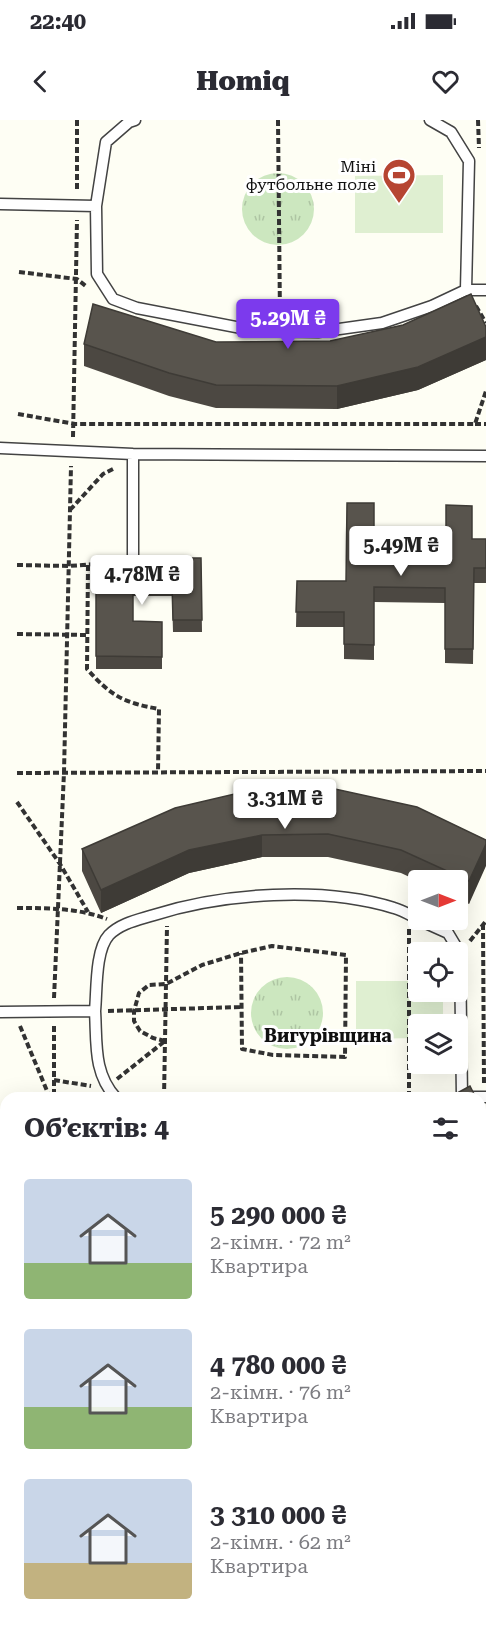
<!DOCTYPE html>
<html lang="uk">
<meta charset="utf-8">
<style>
body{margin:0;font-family:"Roboto Serif",serif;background:#f7f7f7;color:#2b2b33;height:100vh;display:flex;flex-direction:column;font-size:22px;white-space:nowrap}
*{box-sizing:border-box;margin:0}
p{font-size:20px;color:#7c7c81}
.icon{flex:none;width:33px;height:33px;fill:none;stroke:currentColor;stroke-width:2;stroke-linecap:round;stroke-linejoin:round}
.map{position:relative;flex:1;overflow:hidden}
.drawer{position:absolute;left:0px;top:972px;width:486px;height:534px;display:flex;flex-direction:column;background:#fff;border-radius:18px 18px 0 0;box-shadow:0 6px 24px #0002}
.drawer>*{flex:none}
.needle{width:39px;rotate:90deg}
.controls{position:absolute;left:408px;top:750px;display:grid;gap:12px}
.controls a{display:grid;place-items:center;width:60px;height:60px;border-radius:6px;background:#fff;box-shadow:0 6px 24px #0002;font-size:30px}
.price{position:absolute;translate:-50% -51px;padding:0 14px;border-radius:6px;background:#fff;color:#222;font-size:20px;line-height:39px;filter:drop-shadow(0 2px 3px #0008)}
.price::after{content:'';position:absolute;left:50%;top:36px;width:18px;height:14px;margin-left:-9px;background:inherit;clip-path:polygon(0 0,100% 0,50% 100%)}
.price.selected{background:#7c3aed;color:#fff}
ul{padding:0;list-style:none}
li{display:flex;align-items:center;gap:18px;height:150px;padding:0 24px}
li span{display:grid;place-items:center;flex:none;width:168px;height:120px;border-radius:6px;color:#555}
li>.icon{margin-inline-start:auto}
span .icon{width:72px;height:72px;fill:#fffc;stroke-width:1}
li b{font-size:26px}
h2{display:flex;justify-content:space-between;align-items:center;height:72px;padding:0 24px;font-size:26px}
.status{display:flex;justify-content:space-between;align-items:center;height:42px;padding:0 30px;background:#fff;direction:ltr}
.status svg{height:16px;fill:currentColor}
header{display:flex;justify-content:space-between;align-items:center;height:78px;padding:0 24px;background:#fff;font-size:27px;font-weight:800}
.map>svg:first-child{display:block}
.industrial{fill:url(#industrial-furrows)}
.park{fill:url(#park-tufts)}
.pitch{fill:#dfefd1}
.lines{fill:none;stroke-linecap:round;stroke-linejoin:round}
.lane-casing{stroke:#434343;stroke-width:13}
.secondary-casing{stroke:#323232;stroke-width:34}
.path{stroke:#323232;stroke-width:4;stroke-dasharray:6 3;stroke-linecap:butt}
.lane{stroke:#fff;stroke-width:10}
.secondary{stroke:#f3f9b5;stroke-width:32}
.wall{fill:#4c4842}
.shaded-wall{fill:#3e3b36}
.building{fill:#58544d;stroke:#3e3b36;stroke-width:1.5}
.labels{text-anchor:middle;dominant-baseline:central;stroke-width:6;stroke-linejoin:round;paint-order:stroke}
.poi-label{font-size:16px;fill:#101010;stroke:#fff;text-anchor:end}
.neighbourhood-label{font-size:18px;font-weight:bold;fill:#101010;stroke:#fff}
</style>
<div class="status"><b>22:40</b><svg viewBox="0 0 49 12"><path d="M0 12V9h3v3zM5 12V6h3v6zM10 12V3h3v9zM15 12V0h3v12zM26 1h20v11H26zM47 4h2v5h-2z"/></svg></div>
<header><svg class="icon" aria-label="back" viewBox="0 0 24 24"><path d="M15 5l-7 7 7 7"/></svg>Homiq<svg class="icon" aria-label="heart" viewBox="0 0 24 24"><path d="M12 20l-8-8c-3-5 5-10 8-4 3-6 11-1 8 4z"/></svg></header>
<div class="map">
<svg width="486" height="1506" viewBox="0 0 486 1506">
<defs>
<pattern id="industrial-furrows" width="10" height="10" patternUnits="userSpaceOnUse" patternTransform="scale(1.5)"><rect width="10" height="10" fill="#eee6ed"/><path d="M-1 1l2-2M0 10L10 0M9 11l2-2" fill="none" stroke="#cbc4ca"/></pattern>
<pattern id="park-tufts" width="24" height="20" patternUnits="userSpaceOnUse" patternTransform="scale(1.5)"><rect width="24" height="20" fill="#cce7bf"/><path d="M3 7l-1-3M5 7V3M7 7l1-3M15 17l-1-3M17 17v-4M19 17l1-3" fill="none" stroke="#aec5a3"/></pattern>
</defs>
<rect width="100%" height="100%" fill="#fefef4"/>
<path class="industrial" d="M480 1133H486V1231L480 1233Z"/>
<path class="park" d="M242 89a36 36 0 1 1 72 0a36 36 0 1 1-72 0Z
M251 893a36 36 0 1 1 72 0a36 36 0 1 1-72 0Z
M0 1231 6 1253V1500H135L139 1506H0Z"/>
<path class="pitch" d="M443 55V113H355V56Z
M356 861H418V872H443V904H418V918L356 919Z"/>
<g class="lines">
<defs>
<path id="lane" d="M135 0 129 2 106 22 96 86 97 154 113 179 137 188 257 211 318 212 382 203 432 186 466 170H486
M430 0 451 12 469 41 466 170
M0 84 96 86
M0 328 133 334 486 336
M133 334V441
M419 800 448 813 460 833 462 977H486
M95 891C97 923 93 953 116 978
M0 892 95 891C97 871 95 830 109 815 121 803 138 800 154 795 223 773 323 766 394 788 402 790 410 795 418 799
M480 1106 486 1104
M480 1482 486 1479
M435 1506 447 1500"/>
<path id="secondary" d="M0 1151 6 1176
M155 1500 159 1506"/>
</defs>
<use href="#lane" class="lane-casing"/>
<use href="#secondary" class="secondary-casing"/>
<path class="path" d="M77 0V71
M278 0 280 197
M478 0 479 28
M19 152 77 159 87 167
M476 186 486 203
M18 294 75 304H475L486 271
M475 304H486
M73 317 77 100
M70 390 103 354 113 349
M17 445 69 446 121 442
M88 445 87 549C111 576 124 583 159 589L158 652
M17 514 87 515
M17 653 486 651
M17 682 60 744 88 792
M17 788C48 788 78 788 107 799
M483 804 484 964
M409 809V978
M470 821 486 801
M54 878 64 652 71 346
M108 891 241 887
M20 906 50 978
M54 906V978
M165 921 153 918 140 911 134 901V891L139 873 149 865 166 864 202 845 241 833 272 826 346 835 345 937 273 935 242 929 241 833
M117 959 165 921
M54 960 91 966
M164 978 167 806
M480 1244 486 1240
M480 1265 486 1261
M0 1280 6 1297
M0 1472 6 1475
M115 1500 119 1506
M200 1500 204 1506
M86 1506 94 1500
M102 1506 110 1500"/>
<use href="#lane" class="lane"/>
<use href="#secondary" class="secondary"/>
</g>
<path class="wall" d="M486 207V240L418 270 337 289 216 288 169 276 84 246V224L330 221Z
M472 419H486V463H474L473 544 445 543V483L374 482V540L344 539V507H296L297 461H346L374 434H446Z
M201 438 202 512H173L172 476H133V501L162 502V549H96V446L171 447Z
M417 687 486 720 469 784 458 778V760L418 761 401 753 328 737H262L189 753 101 793 82 751V729Z
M480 1351H486V1413H480Z
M275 1500H322V1506H275Z"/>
<path class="shaded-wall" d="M486 217V240L418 270 337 289V266Z
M262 715V737L189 753 101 793V770L189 730Z
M486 724V746L469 784V761Z
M486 1010V1032L480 1035V1012Z"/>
<path class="building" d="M471 174 486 207V217L418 247 337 266 216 265 169 253 84 224 93 184 216 222 330 221 403 205Z
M347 383H374V434H446V385L472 386V419H486V448H474L473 529H445V468L374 467V525L344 524V492H296L297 461H346Z
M171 438H201L202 500H173L172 464H133V501L162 502V537L96 536V446L171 447Z
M256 669H335L417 687 486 720V724L469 761 401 730 328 714 262 715 189 730 101 770 82 729 175 688Z
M470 966 476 978H448Z
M480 987 486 1000V1010L480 1012Z
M480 1351H486V1390H480Z"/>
<defs>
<symbol id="stadium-pin" viewBox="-11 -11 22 30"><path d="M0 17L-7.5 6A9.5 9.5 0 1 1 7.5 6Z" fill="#b64532" stroke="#fff"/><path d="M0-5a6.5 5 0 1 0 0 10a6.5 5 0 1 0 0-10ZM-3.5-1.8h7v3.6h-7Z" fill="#fff"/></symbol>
</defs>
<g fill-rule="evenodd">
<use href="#stadium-pin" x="380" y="36" width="38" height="52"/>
</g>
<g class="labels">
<g class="poi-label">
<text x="376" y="46">Міні<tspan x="376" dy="18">футбольне поле</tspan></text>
</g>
<g class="neighbourhood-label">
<text x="328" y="915">Вигурівщина</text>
</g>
</g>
</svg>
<div class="controls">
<a><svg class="needle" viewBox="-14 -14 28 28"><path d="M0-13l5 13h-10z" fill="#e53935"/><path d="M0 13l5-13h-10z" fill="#7c7c81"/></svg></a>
<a><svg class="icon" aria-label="locate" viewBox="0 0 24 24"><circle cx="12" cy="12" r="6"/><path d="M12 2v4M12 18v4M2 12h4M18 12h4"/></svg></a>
<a><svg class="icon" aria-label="layers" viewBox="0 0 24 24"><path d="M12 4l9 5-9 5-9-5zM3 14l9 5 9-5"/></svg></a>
</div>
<b class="price selected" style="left:288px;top:230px">5.29M ₴</b>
<b class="price" style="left:401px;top:457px">5.49M ₴</b>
<b class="price" style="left:142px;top:486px">4.78M ₴</b>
<b class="price" style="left:285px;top:710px">3.31M ₴</b>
<section class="drawer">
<h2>Об’єктів: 4<svg class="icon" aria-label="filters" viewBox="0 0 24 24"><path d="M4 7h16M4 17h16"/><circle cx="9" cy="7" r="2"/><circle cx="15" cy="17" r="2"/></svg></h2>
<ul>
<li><span style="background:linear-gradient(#c9d6e8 70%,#8fb573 0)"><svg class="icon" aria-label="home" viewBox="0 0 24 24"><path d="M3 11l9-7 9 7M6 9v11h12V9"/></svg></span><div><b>5 290 000 ₴</b><p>2-кімн. · 72 m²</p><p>Квартира</p></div></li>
<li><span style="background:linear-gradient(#c9d6e8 65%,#8fb573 0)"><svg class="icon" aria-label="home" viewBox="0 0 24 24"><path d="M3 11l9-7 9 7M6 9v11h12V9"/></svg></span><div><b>4 780 000 ₴</b><p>2-кімн. · 76 m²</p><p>Квартира</p></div></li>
<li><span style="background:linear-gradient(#c9d6e8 70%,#c2b280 0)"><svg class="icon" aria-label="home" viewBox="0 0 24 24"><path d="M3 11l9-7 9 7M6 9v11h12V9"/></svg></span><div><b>3 310 000 ₴</b><p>2-кімн. · 62 m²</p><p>Квартира</p></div></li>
</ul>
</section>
</div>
